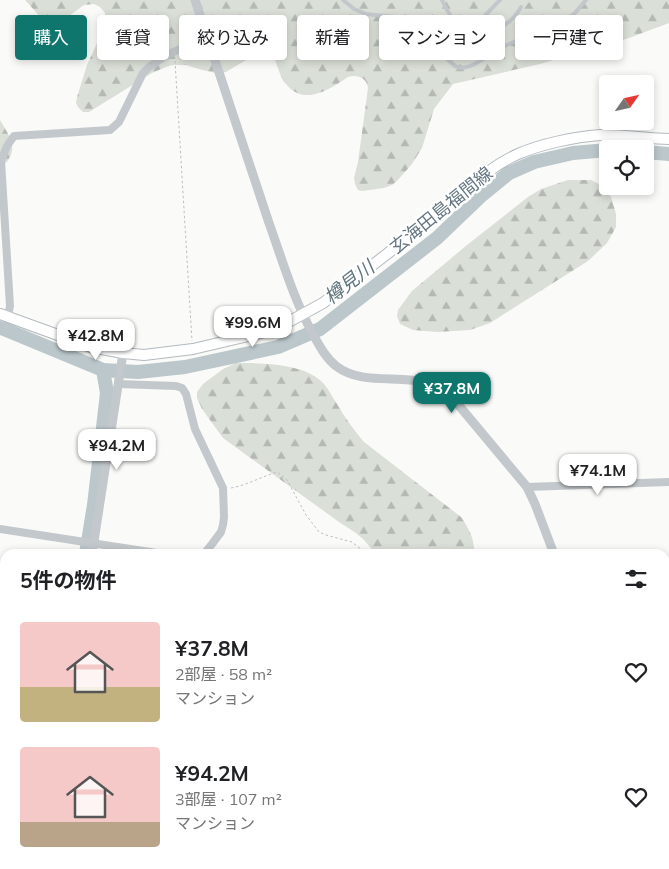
<!DOCTYPE html>
<html lang="ja">
<meta charset="utf-8">
<style>
body{margin:0;font-family:Mulish,"Noto Sans JP",sans-serif;background:#f2f2f2;color:#202124;height:100vh;display:flex;flex-direction:column;font-size:19px;white-space:nowrap}
*{box-sizing:border-box;margin:0}
p{font-size:16px;color:#757577}
.icon{flex:none;width:28px;height:28px;fill:none;stroke:currentColor;stroke-width:2;stroke-linecap:round;stroke-linejoin:round}
.map{position:relative;flex:1;overflow:hidden}
.drawer{position:absolute;left:0px;top:549px;width:670px;height:321px;display:flex;flex-direction:column;background:#fff;border-radius:15px 15px 0 0;box-shadow:0 2px 8px #0003}
.drawer>*{flex:none}
.hud{position:absolute;left:15px;top:15px;width:640px;height:45px;display:flex;gap:10px}
.needle{width:32px;rotate:56deg}
.controls{position:absolute;left:599px;top:75px;display:grid;gap:10px}
.controls a{display:grid;place-items:center;width:55px;height:55px;border-radius:5px;background:#fff;box-shadow:0 2px 8px #0003;font-size:25px}
.price{position:absolute;translate:-50% -42px;padding:0 11px;border-radius:10px;background:#fff;color:#222;font-size:16px;line-height:32px;filter:drop-shadow(0 1px 2px #0008)}
.price::after{content:'';position:absolute;left:50%;top:30px;width:15px;height:11px;margin-left:-8px;background:inherit;clip-path:polygon(0 0,100% 0,50% 100%)}
.price.selected{background:#0f766e;color:#fff}
ul{padding:0;list-style:none}
li{display:flex;align-items:center;gap:15px;height:125px;padding:0 20px}
li span{display:grid;place-items:center;flex:none;width:140px;height:100px;border-radius:5px;color:#555}
li>.icon{margin-inline-start:auto}
span .icon{width:60px;height:60px;fill:#fffc;stroke-width:1}
li b{font-size:21px}
h2{display:flex;justify-content:space-between;align-items:center;height:60px;padding:0 20px;font-size:21px}
.pill{padding:0 18px;border-radius:5px;background:#fff;box-shadow:0 2px 8px #0003;font-size:18px;line-height:45px}
.pill.selected{background:#0f766e;color:#fff}
.map>svg:first-child{display:block}
.green{fill:#dadfd7}
.forest{fill:url(#forest-firs)}
.lines{fill:none;stroke-linecap:round;stroke-linejoin:round}
.river{stroke:#bbc7cb;stroke-width:14}
.secondary-casing{stroke:#b3babf;stroke-width:12}
.path{stroke:#bbbfc2;stroke-width:1;stroke-dasharray:2.5 2.5;stroke-linecap:butt}
.service{stroke:#c3c8cc;stroke-width:4}
.minor{stroke:#c3c8cc;stroke-width:8}
.tertiary{stroke:#c3c8cc;stroke-width:9}
.secondary{stroke:#fff;stroke-width:10}
.labels{text-anchor:middle;dominant-baseline:central;stroke-width:5;stroke-linejoin:round;paint-order:stroke}
.street-label{font-size:18px;fill:#657683;stroke:#fff}
.water-label{font-size:19px;font-style:italic;fill:#60757c;stroke:#fff}
</style>
<div class="map">
<svg width="669" height="869" viewBox="0 0 669 869">
<defs>
<pattern id="forest-firs" width="22" height="20" patternUnits="userSpaceOnUse" patternTransform="scale(1.25)"><rect width="22" height="20" fill="#dadfd7"/><path d="M5 1l3.5 6h-7zM16 11l3.5 6h-7z" fill="#b4b9b4"/></pattern>
</defs>
<rect width="100%" height="100%" fill="#fafaf8"/>
<path class="green" d="M341 0H587L469 67Z"/>
<path class="forest" d="M25 0H364L378 7 402 0H493L449 47 460 59C474 56 473 52 483 45 490 39 511 34 521 33L527 23 523 9 531 0H669V23L629 38 540 64 453 84 434 109 422 148 412 164 397 181 392 185 384 188 362 191 358 190 355 184 354 178 358 162 368 88C367 78 357 74 348 77 330 89 304 107 286 84 279 76 278 65 273 56L262 53 256 54 226 72 216 73 202 70 186 65H173L166 67 152 73 89 112H83L78 107 76 103 77 97 87 65 105 26V13L100 7 94 4 84 5 69 16 50 22 44 21Z
M0 120C12 140 20 151 0 169Z
M568 180H591L605 187 611 197 616 214V227L607 243 588 261 490 323 470 330 437 332 413 330 400 324 397 316 398 310 412 291 467 245 528 197 541 189Z
M236 363C262 363 306 363 324 384 329 390 333 398 337 404 345 418 354 430 364 442L461 517C469 529 475 539 474 554H375C363 536 356 533 339 522L223 438 202 409 197 398V392L203 384 223 369Z
M665 833 669 837V869H462L461 865H665Z"/>
<g class="lines">
<path class="river" d="M645 152 669 154
M0 328 4 329 103 370 138 372 185 367 278 347 320 329 437 238 482 195 509 173 534 162 573 153 608 150
M86 554 94 505 107 393 103 370
M35 869 36 865"/>
<defs>
<path id="secondary" d="M0 314 91 347 123 353 144 355 193 349 265 332 283 325 323 303 387 254 488 172C497 165 507 159 518 154 541 144 574 137 600 135 623 135 646 138 669 139"/>
</defs>
<use href="#secondary" class="secondary-casing"/>
<path class="path" d="M175 61 192 341
M231 488C247 485 261 477 277 472L287 480 306 515 319 532 326 535 352 542 367 554
M342 865 348 869"/>
<path class="service" d="M343 0 354 9 366 14 395 17 405 21 427 38 432 45 455 66C469 73 485 56 497 50 504 46 513 42 522 40 532 37 543 37 552 32 566 24 576 12 586 0
M442 0C464 47 474 26 500 0
M487 15 502 26C511 22 516 16 521 7"/>
<path class="minor" d="M8 316 10 306 1 161 7 146 14 136 110 130 119 122 143 73C160 55 185 48 207 36
M118 384 176 386 182 388 186 394 195 429 223 488 224 517 223 525 221 532 212 544 204 554
M527 487 669 482
M0 529 163 554
M0 712 5 713
M227 869V865"/>
<path class="tertiary" d="M195 0C220 74 244 149 269 223 283 262 294 301 314 336 320 347 326 358 336 366 362 386 399 374 428 383 437 385 444 390 451 396L527 487 535 504 554 554
M92 554 123 353
M665 778 669 780
M43 869V865"/>
<use href="#secondary" class="secondary"/>
</g>
<g class="labels">
<g class="street-label">
<text transform="translate(441 210) rotate(-39)">玄海田島福間線</text>
</g>
<g class="water-label">
<text transform="translate(349 282) rotate(-38)">樽見川</text>
</g>
</g>
</svg>
<div class="controls">
<a><svg class="needle" viewBox="-14 -14 28 28"><path d="M0-13l5 13h-10z" fill="#e53935"/><path d="M0 13l5-13h-10z" fill="#757577"/></svg></a>
<a><svg class="icon" aria-label="locate" viewBox="0 0 24 24"><circle cx="12" cy="12" r="6"/><path d="M12 2v4M12 18v4M2 12h4M18 12h4"/></svg></a>
</div>
<b class="price" style="left:253px;top:348px">¥99.6M</b>
<b class="price" style="left:96px;top:361px">¥42.8M</b>
<b class="price selected" style="left:452px;top:414px">¥37.8M</b>
<b class="price" style="left:117px;top:471px">¥94.2M</b>
<b class="price" style="left:598px;top:496px">¥74.1M</b>
<div class="hud">
<a class="pill selected">購入</a>
<a class="pill">賃貸</a>
<a class="pill">絞り込み</a>
<a class="pill">新着</a>
<a class="pill">マンション</a>
<a class="pill">一戸建て</a>
</div>
<section class="drawer">
<h2>5件の物件<svg class="icon" aria-label="filters" viewBox="0 0 24 24"><path d="M4 7h16M4 17h16"/><circle cx="9" cy="7" r="2"/><circle cx="15" cy="17" r="2"/></svg></h2>
<ul>
<li><span style="background:linear-gradient(#f6c9c9 65%,#c2b280 0)"><svg class="icon" aria-label="home" viewBox="0 0 24 24"><path d="M3 11l9-7 9 7M6 9v11h12V9"/></svg></span><div><b>¥37.8M</b><p>2部屋 · 58 m²</p><p>マンション</p></div><svg class="icon" aria-label="heart" viewBox="0 0 24 24"><path d="M12 20l-8-8c-3-5 5-10 8-4 3-6 11-1 8 4z"/></svg></li>
<li><span style="background:linear-gradient(#f6c9c9 75%,#b9a48a 0)"><svg class="icon" aria-label="home" viewBox="0 0 24 24"><path d="M3 11l9-7 9 7M6 9v11h12V9"/></svg></span><div><b>¥94.2M</b><p>3部屋 · 107 m²</p><p>マンション</p></div><svg class="icon" aria-label="heart" viewBox="0 0 24 24"><path d="M12 20l-8-8c-3-5 5-10 8-4 3-6 11-1 8 4z"/></svg></li>
</ul>
</section>
</div>
